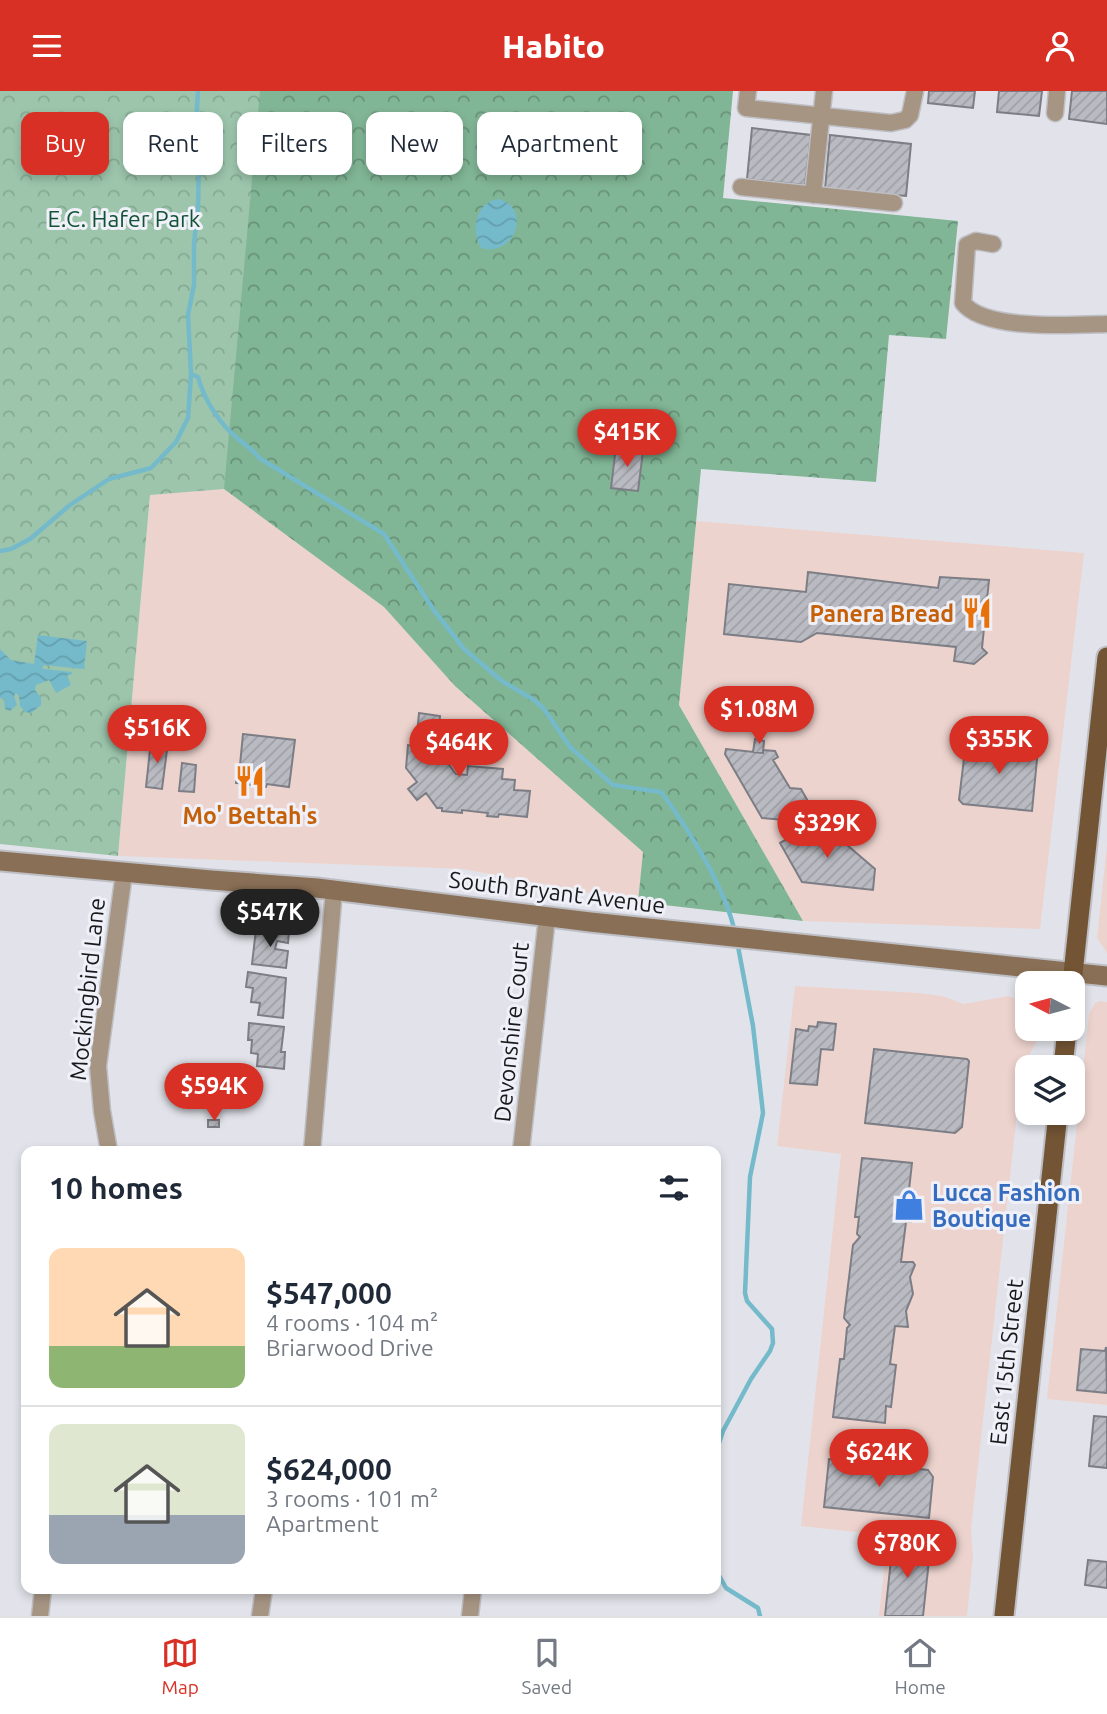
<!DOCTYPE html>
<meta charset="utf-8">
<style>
body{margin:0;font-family:Ubuntu,sans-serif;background:#f6f6f7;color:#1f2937;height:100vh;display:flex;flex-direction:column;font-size:26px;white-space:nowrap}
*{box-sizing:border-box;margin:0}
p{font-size:23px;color:#747a83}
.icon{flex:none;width:38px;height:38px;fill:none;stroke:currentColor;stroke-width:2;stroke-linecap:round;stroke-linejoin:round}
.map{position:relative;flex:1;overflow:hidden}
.panel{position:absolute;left:21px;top:1055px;width:700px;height:448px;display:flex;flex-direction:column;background:#fff;border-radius:14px;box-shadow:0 4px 10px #0003}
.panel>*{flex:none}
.top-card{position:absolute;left:21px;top:21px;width:700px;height:63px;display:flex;gap:14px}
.needle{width:46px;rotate:276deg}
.fabs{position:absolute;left:1015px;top:880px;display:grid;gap:14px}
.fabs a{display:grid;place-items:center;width:70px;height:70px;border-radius:14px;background:#fff;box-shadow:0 4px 10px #0003;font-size:35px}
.price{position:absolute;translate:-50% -60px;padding:0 16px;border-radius:24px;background:#d93025;color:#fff;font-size:23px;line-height:46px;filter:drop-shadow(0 2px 4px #0008)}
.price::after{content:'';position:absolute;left:50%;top:42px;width:21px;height:16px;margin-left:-10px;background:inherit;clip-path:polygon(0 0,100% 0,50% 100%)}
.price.on{background:#222;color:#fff}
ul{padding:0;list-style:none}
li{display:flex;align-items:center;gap:21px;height:175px;padding:0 28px}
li+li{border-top:2px solid #e0e1e3}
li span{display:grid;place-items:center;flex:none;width:196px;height:140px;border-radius:14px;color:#555}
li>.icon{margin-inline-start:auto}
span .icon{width:84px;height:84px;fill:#fffc;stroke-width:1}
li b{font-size:30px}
h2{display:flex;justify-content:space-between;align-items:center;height:84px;padding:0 28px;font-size:30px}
.pill{padding:0 24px;border-radius:14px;background:#fff;box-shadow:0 4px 10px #0003;font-size:24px;line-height:63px}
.pill.on{background:#d93025;color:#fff}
header{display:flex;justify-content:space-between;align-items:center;height:91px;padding:0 28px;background:#d93025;color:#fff;font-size:32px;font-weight:800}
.menu{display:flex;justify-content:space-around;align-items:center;height:98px;border-top:2px solid #e0e1e3;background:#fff;font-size:19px;color:#747a83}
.menu a{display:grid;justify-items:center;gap:4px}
.menu .on{color:#d93025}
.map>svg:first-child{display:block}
.commercial{fill:#edd3ce}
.forest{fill:url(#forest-crowns)}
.park{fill:url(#park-crowns)}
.water{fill:url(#water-waves)}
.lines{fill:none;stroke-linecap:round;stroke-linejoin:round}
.stream{stroke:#75baca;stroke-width:4.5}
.building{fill:url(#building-hatch);stroke:#7d7e85;stroke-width:2}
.minor-casing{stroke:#bebfc5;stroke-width:19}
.secondary-casing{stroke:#bebfc5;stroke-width:23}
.primary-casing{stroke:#bebfc5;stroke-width:23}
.minor{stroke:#a79583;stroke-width:16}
.secondary{stroke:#896f55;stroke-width:19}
.primary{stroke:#735434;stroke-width:19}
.labels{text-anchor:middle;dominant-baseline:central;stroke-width:6;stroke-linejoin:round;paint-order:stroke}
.park-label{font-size:23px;fill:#115234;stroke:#eff0f8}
.food-label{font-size:23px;font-weight:bold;fill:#c56008;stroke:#eff0f8;text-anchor:end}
.street-label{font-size:23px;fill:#18191b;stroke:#eff0f8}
.shop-label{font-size:23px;font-weight:bold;fill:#366cbe;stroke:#eff0f8;text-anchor:start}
</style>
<header><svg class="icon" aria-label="menu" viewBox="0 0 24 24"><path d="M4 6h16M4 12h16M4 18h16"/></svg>Habito<svg class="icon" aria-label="person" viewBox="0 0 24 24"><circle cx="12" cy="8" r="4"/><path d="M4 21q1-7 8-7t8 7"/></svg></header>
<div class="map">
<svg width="1107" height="1525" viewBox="0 0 1107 1525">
<defs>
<pattern id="forest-crowns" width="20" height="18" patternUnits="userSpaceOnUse" patternTransform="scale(1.75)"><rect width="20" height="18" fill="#80b595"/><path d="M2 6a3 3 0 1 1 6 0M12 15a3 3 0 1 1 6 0" fill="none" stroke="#689279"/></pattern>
<pattern id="park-crowns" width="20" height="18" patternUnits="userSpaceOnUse" patternTransform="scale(1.75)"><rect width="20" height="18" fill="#9cc5ac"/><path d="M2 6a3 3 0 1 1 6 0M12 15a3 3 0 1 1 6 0" fill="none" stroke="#86a993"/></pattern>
<pattern id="water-waves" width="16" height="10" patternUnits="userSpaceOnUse" patternTransform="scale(1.75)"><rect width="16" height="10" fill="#75baca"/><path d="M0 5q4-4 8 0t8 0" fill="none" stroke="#649fad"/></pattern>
<pattern id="building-hatch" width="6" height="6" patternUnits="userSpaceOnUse" patternTransform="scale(1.75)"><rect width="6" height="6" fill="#babbc2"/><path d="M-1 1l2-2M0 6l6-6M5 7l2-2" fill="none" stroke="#9fa0a6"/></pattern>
</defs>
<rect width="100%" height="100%" fill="#e2e3ea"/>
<path class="commercial" d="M224 398 384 516 455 595 643 761 638 811 463 778 118 765 150 404Z
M696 430 1084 462 1040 838 803 830 679 614Z
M1107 754V862L1097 847Z
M795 895 919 902 942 905 964 913 1008 905 1027 911V938H1039L1038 948 1022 977 971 1438 973 1466 967 1525H879L886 1461 873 1443 801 1435 841 1063 777 1055Z
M1100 910 1107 911V1314L1047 1308 1089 923 1095 912Z"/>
<path class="forest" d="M187 0H733L723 107 958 130 946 248 889 244 876 391 701 378 679 614 803 830 638 811 643 761 455 595 384 516 224 398 152 322Z"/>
<path class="park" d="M0 0H260L224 398 150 404 118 765 0 753Z"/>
<path class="water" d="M499 108C533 118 514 167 481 157 470 140 476 110 499 108Z
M38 544 87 550 84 578 44 574 42 577 44 578 72 581 71 584H67L71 594 56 602 49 589 36 594 35 599 41 607V614L31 622 25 621 20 615 19 605 16 602 14 605 17 614 10 620 5 618 4 608 0 607V558L11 569 34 573Z"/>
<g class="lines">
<path class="stream" d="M191 283 198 286C204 309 220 333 238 348 245 354 254 359 259 367L384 443 433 518 464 558 502 590 534 609 544 618 570 656 613 694 661 701C688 737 726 798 735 842
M0 460 11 458 30 448 70 414 109 388 151 377 176 351 188 327 191 283 188 224 194 194V153L198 116 199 73 195 49 198 0
M716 1361 723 1340 751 1288 770 1260 773 1252 772 1238 747 1210 745 1202 750 1086 763 1022 753 935 737 850
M716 1415 718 1425 716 1443
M716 1479 726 1497 758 1517 760 1525"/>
</g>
<path class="building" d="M929 0H975L973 17 928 12Z
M999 0H1042L1039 25 997 21Z
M1072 0H1107V33L1069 28Z
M752 37 811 44 805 94 747 88Z
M830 44 911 53 906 105 825 98Z
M616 356 643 360 638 400 611 397Z
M808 481 938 497 940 486 989 489 982 557 987 562 974 573 954 570 956 556 817 542 801 551 724 543 729 493 806 501Z
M419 622 440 625 437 657 443 658V666L456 683 467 684 468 675 503 678 502 688 515 689 514 699 530 700 527 726 499 723 498 726 487 725 488 722 462 719V722L442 720V717H437L426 702 417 709 408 698 417 691 406 677 408 654 416 655Z
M243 643 295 649 289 696 267 693 266 696 236 692 238 674H240Z
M755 648 764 650 763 662 753 661Z
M151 650 168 651 162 698 146 696Z
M966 651 1038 658 1032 720 963 713 959 709Z
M726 658 763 662V659L775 660 778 666 773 669 790 697 801 698 810 714 784 729 762 727 725 663Z
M182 672 196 674 194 701 179 700Z
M819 730 875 778 873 799 802 791 780 752Z
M256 838 289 841 288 852 277 850 275 858 288 860 286 877 252 873Z
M248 881 286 887 283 927 258 924 260 912 251 911 253 897 246 896Z
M818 931 836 933 833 959 821 958 817 994 790 992 796 938 808 940 809 935 817 936Z
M249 932 284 936 281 961H285L284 978 257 975 258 963 251 962 252 949H248Z
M874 958 967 968 969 970 962 1036 955 1042 865 1032Z
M208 1029H219V1036H208Z
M862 1067 912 1072 909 1099H914L911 1131H906L901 1171H913L915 1174 910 1186 913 1203 906 1220 908 1236 895 1235 890 1273 896 1274 891 1316 886 1315 885 1332 833 1326 840 1268H844L847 1237 850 1234 844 1227 853 1154 860 1146 857 1143 859 1126H855Z
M1106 1256 1107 1302 1077 1299 1081 1258 1105 1260Z
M1094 1325 1107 1326V1377L1089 1375Z
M829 1368 928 1379 933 1386 929 1427 824 1416Z
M893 1450 917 1452 920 1457 923 1454 929 1462 926 1465 929 1469 923 1525H885Z
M1088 1469 1107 1471V1497L1085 1494Z"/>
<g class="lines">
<defs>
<path id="minor" d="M748 0 746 17 891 32 905 29 910 24 915 0
M1055 22 1057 0
M741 96 894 112
M813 104 824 0
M993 153 976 150 967 154 963 212C984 240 1073 234 1107 233
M109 1060 102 1020 98 975 124 782
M312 1060 334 799
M521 1060 547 826
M40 1525 43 1498
M260 1525 264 1498
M470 1525 473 1498"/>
<path id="secondary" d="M0 770 211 789 317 797 590 831 1107 885"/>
<path id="primary" d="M1072 892 1107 566
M1063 976 1067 938
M1004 1525 1058 1022"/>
</defs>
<use href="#minor" class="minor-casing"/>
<use href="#secondary" class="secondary-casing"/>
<use href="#primary" class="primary-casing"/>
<use href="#minor" class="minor"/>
<use href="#secondary" class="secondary"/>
<use href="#primary" class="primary"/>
</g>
<defs>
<symbol id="restaurant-bare" viewBox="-9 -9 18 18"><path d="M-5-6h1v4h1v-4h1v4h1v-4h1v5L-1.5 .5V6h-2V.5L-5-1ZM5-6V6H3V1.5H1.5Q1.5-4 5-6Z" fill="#e8710a" stroke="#eff0f8" stroke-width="2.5" paint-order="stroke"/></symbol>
<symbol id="shop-bare" viewBox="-9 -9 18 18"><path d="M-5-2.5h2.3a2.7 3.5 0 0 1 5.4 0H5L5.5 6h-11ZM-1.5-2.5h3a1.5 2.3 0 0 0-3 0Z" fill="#3f7fe0" stroke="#eff0f8" stroke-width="2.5" paint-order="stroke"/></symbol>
</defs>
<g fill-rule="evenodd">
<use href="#restaurant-bare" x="955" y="500" width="44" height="44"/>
<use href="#restaurant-bare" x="228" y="668" width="44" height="44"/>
<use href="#shop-bare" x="887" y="1092" width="44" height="44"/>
</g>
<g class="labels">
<g class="park-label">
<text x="124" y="127">E.C. Hafer Park</text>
</g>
<g class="food-label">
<text x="954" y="522">Panera Bread</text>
<text x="250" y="724" text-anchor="middle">Mo' Bettah's</text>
</g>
<g class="street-label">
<text transform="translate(557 801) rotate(7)">South Bryant Avenue</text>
<text transform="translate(87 898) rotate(-84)">Mockingbird Lane</text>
<text transform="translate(511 941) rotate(-84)">Devonshire Court</text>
<text transform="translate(1006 1271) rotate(-84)">East 15th Street</text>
</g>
<g class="shop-label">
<text x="932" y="1101">Lucca Fashion<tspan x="932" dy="26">Boutique</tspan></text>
</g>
</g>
</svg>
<div class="fabs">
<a><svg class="needle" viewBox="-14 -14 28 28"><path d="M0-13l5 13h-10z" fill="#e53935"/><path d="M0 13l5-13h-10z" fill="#747a83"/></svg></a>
<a><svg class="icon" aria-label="layers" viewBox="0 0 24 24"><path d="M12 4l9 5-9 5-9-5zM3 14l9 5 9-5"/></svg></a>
</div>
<b class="price" style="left:627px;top:378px">$415K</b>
<b class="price" style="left:759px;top:655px">$1.08M</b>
<b class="price" style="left:157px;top:674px">$516K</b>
<b class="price" style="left:999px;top:685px">$355K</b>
<b class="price" style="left:459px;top:688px">$464K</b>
<b class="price" style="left:827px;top:769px">$329K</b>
<b class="price on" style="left:270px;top:858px">$547K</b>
<b class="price" style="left:214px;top:1032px">$594K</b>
<b class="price" style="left:879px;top:1398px">$624K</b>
<b class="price" style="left:907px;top:1489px">$780K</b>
<div class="top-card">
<a class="pill on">Buy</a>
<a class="pill">Rent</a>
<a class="pill">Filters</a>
<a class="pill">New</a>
<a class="pill">Apartment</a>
</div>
<section class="panel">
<h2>10 homes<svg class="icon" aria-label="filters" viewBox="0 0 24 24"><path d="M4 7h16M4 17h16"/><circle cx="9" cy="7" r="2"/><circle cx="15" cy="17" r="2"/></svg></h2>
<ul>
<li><span style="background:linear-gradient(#ffd9b3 70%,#8fb573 0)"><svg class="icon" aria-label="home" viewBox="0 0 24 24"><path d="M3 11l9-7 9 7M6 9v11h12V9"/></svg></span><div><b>$547,000</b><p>4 rooms · 104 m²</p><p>Briarwood Drive</p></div></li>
<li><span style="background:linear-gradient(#dfe7d0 65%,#9aa5b1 0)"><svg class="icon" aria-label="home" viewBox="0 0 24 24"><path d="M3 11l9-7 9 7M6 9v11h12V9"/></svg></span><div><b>$624,000</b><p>3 rooms · 101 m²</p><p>Apartment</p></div></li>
</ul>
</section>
</div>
<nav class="menu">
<a class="on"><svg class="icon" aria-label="map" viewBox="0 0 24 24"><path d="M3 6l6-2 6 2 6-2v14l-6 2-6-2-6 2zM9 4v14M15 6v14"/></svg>Map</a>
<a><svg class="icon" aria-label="saved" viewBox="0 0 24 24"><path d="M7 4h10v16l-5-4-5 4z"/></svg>Saved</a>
<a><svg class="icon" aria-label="home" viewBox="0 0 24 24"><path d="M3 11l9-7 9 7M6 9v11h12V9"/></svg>Home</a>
</nav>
